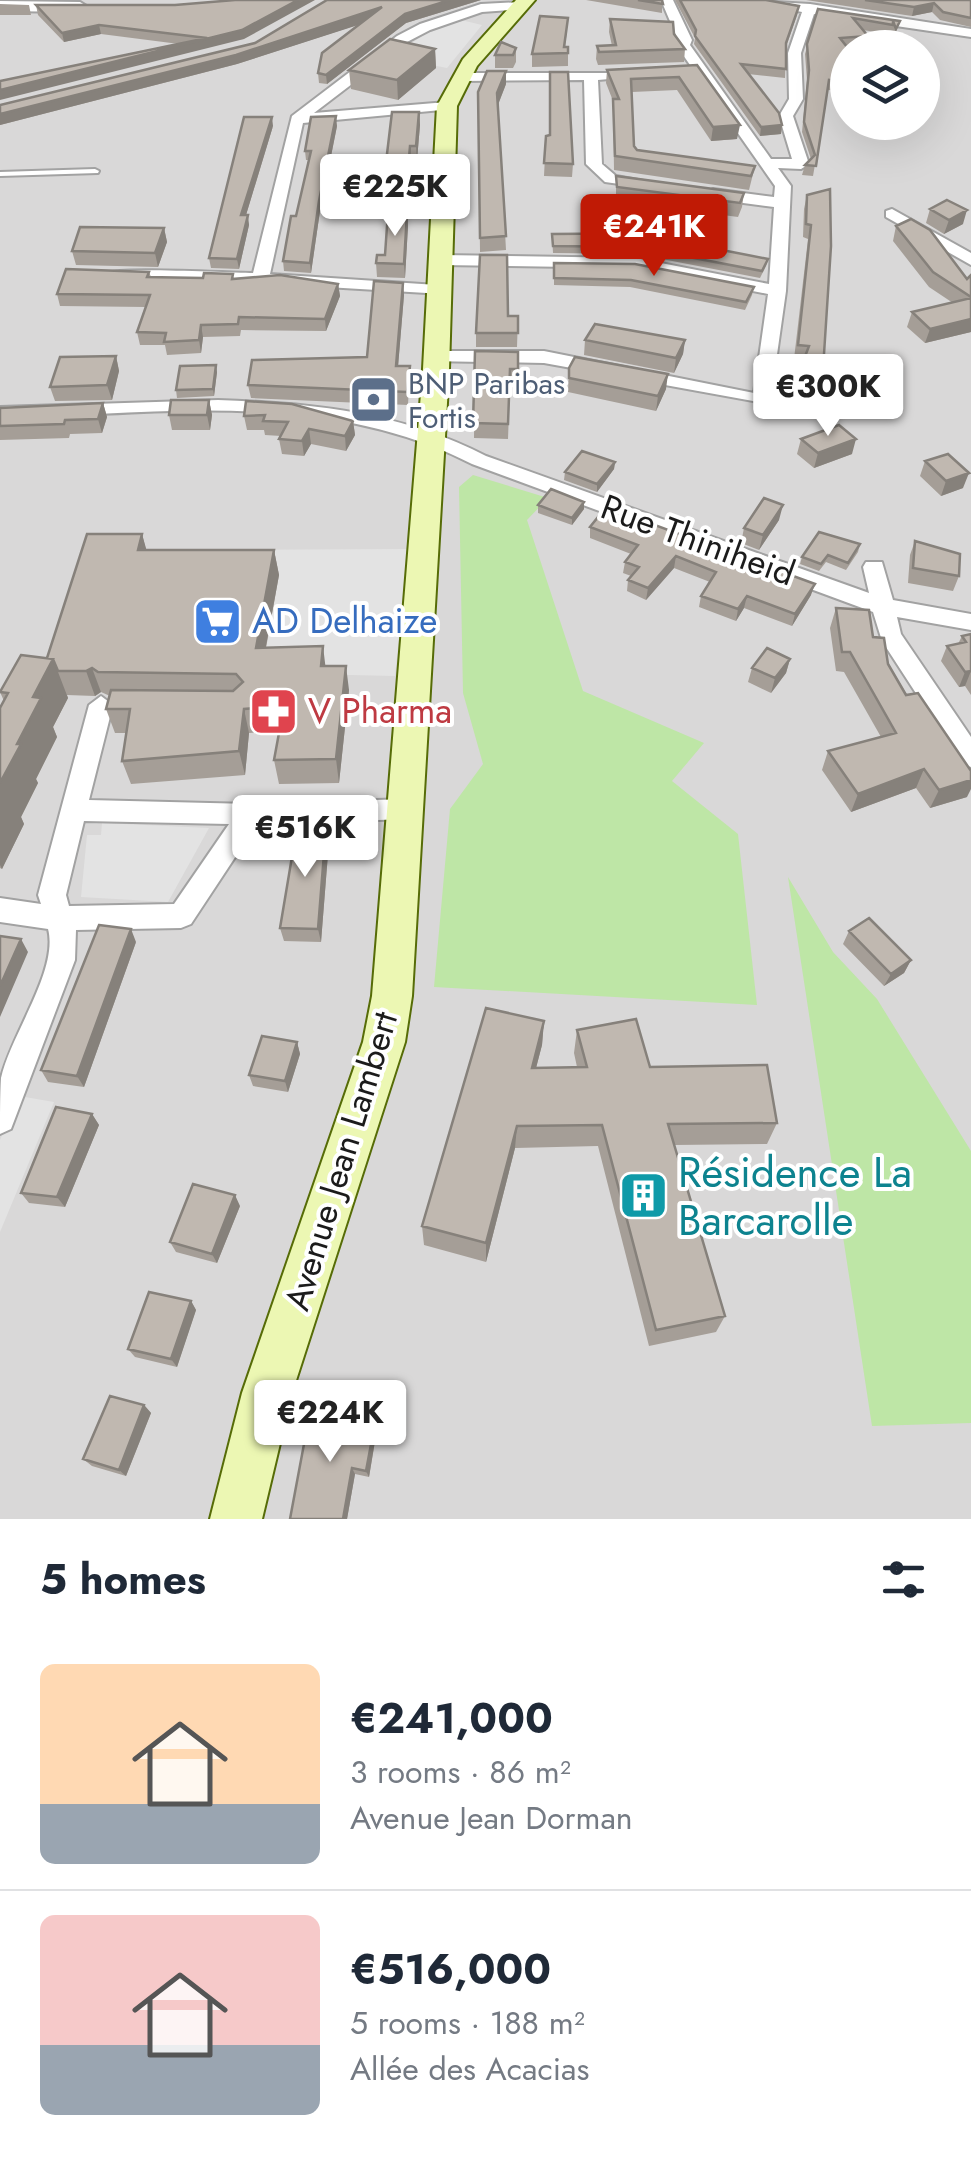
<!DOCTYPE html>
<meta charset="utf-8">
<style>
body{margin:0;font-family:Jost,sans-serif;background:#f2f2f3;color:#1f2937;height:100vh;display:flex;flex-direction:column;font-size:38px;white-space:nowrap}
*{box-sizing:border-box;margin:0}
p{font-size:32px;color:#747a83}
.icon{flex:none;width:55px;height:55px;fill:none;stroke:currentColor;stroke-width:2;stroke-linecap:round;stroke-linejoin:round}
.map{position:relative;height:1519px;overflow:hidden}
.drawer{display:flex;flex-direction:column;background:#fff;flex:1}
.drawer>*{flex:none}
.buttons{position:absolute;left:830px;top:30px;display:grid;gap:20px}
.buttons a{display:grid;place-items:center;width:110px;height:110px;border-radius:50%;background:#fff;box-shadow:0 10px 40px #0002;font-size:50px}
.price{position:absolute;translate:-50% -85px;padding:0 22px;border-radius:10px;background:#fff;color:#222;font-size:32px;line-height:65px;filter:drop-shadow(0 2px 5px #0008)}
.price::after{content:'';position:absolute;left:50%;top:60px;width:30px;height:22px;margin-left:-15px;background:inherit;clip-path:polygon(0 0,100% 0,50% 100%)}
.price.on{background:#c01a05;color:#fff}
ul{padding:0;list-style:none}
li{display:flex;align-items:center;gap:30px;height:250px;padding:0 40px}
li+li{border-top:2px solid #e0e1e3}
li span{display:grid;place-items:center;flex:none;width:280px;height:200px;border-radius:15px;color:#555}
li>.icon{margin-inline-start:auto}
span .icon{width:120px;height:120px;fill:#fffc;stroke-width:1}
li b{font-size:42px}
h2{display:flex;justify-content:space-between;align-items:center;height:120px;padding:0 40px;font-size:42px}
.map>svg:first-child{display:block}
.residential{fill:#d9d8d8;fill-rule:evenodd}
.grass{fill:#bee6a6}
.parking{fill:#e3e3e3}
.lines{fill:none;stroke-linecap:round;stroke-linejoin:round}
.service-casing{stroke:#a2a2a2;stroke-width:4}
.minor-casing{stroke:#a2a2a2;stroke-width:4}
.tertiary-casing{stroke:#a2a2a2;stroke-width:4}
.secondary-casing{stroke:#566c07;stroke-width:4}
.service{fill:#fff;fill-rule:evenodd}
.minor{fill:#fff;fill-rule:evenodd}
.tertiary{fill:#fff;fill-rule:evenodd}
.secondary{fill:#ecf7b3;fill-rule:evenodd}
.wall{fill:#a59e97}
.shaded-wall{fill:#86817b}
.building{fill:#c0b8b0;stroke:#86817b;stroke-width:2.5}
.labels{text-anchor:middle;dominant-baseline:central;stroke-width:8;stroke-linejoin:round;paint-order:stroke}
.far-service-label{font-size:30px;fill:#4e5e75;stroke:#fff;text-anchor:start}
.street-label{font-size:35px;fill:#1b1b1b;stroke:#fff}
.shop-label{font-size:35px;fill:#366cbe;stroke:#fff;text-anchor:start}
.health-label{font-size:35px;fill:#be3a42;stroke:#fff;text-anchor:start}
.near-culture-label{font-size:42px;fill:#0d838f;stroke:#fff;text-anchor:start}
</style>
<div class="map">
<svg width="971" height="1519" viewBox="0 0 971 1519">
<rect width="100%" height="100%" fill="#ece9e0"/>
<path class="residential" d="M0 0H971V1519H0ZM848 48H922V122H848Z"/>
<path class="grass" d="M473 475 548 498 527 520 583 691 704 743 672 781 738 834 757 1005 434 987 450 809 483 764 463 693 459 487Z
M788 877 833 952 877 999 971 1151V1423L872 1426Z"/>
<path class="parking" d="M461 20 482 25 447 68 391 57 425 34Z
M408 549 395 676 261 673 278 575 149 559 209 550Z
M102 823 209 828 168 902 81 897 87 835H101Z
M19 1096 54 1102 0 1232V1140Z"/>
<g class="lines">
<defs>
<path id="service" d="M95 169 99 171 98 173 0 176V172Z"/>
<path id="minor" d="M661 0H673L692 40 690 45 771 159H792L779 116 789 99 788 53 802 12 740 0 810 4 971 29V37L814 14 801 53 803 99 793 116 809 164 801 169 778 168 791 186 786 291 770 404 544 363 429 361 427 357 436 351H544L754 393 768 294 635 268 441 265 433 260 441 255 635 258 769 284 774 207 713 199 705 194 713 189 774 197 775 186 676 45 678 40Z
M521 2 525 3V9L482 12 430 30 407 42 314 113 447 102 452 103V109L303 123 270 274 437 285 446 290 443 294 260 283H169L118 278 109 273C118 267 231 273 253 273L292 116 397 36 420 24 481 4Z
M609 73V79L598 80 602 164 616 176 655 183V189L605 182 586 164 584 80 462 81 455 77 462 73Z
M892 209 971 253V265L886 217V211Z
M218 400C312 403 401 412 486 456L869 593 863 567 866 562H882L893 600 971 614V630L897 617 901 634 971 737V767L962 764 882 641 873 612 472 464C327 389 157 413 0 419V407Z
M101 696 113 705 89 800 250 804 408 799 417 802 421 809 417 816 408 819 257 824 191 924 181 928 76 930 75 960 11 1129 0 1134C0 1116 0 1095 1 1078 10 1036 59 970 48 929L0 922V898L41 904 38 895 89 705ZM84 821 229 824 174 904 69 906 66 895Z"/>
<path id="tertiary" d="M0 1 80 2 88 7 80 12 0 11Z"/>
<path id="secondary" d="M516 0H535L477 66 457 106 449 369 412 996 405 1042 292 1393 262 1519H210L242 1393 363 1042 372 996 423 369 437 106 463 59Z"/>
</defs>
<use href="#service" class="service-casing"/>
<use href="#minor" class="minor-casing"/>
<use href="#tertiary" class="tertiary-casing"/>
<use href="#secondary" class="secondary-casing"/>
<use href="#service" class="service"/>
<use href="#minor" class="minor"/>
<use href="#tertiary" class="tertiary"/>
<use href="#secondary" class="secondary"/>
</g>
<path class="wall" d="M327 0H481L406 23 327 84 319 83 318 73 360 24 237 64 0 125V105L255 43Z
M586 0H662V13Z
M675 0H766L797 15 786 47 785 78 748 74 782 125 781 134 760 136 694 44 695 38Z
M806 0H971V27L940 20 932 12 912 16Z
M0 4 29 5 31 15H0Z
M36 5 244 39 179 44 101 34 64 42 38 15Z
M818 9 900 21 893 39 892 32 891 34 862 30 868 36 865 46 847 47V82L845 91 828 90 813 176 802 175 805 165 811 159 802 132 807 80 805 54Z
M610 19 674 34 685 49 684 62 598 65 596 59 597 46H612L609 32Z
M567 30 565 47H568V66L532 67V54Z
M516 48V62L513 68H495V55Z
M435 49 436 68 398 100 351 89 349 70Z
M697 65 737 139 711 141 677 90 632 92 634 146 637 150 755 166 749 190 614 170 613 101 606 83 607 70Z
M506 84 498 105 506 250 480 252 478 92Z
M419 112 420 125 417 160H411L406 212 408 226 405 278 377 277 376 263 385 255 388 218H382L381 204Z
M273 126 246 215 249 225 239 269 211 268 209 258Z
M337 126 320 211 311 273 284 271 283 261 296 216 309 160H306L305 151Z
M550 135 573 164 572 177 544 176 546 136Z
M616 176 744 193 742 207 738 217 616 201Z
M830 189 822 385 818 400 793 394 803 360 794 359 808 239 803 237 804 209 807 195Z
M930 209 963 224 944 234 926 223Z
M896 226 967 279 971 275V332L925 343 907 327 912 312 953 303 929 287 893 241Z
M164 228 167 242 158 267 76 265 72 251Z
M552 234 674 240 768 259 766 266 760 278 636 254 553 253Z
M554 263 754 287 752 295 745 310 630 287 554 285Z
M149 272 151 277 338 284 340 296 326 331 241 330 240 336 203 337 201 353 167 355 165 345H140L137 332 146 307 60 306 57 294Z
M404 295 398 366H410L408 405 251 398 248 385 367 357Z
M518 316 517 347H476V333Z
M585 340H685L683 354 674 373 584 355Z
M475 351 518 352V384H510L508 439 474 438Z
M116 356 119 371 112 400 55 401 50 387Z
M569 368 666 389 656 411 568 392Z
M217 372 214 396 177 398 176 390Z
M209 400 212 415 210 430H172L169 415Z
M246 401 353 421 355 435 346 451 311 444 304 456 282 454 279 439 281 436 265 435 264 430H247L244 416Z
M103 403 107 417 102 433 70 434 69 438 0 440V408Z
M801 439 852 454 814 468 797 454Z
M925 461 963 488 941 496 920 476Z
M615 462 614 469 597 492 564 480 565 472Z
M538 505 584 509 572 525 538 513Z
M779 520 759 550 741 543 744 528Z
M590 527 811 595 792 626 744 608 736 621 699 607 701 596 710 582 674 568 646 600 627 591 628 580 631 576 623 573 625 562 631 554 590 538Z
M142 534 146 550H274L279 575 266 648 326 666 349 690 339 783 279 784 274 760 279 731 249 733 245 775 131 784 122 761 126 733H115L106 709 110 696 101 692 95 696 67 695 68 698 53 727 57 737 36 779 38 783 21 817 24 824 2 869 0 868V708L4 701 0 692 47 658Z
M915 541 959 576 953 591 908 583 910 555Z
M860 544 858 552 846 570 826 562 819 571 800 564 802 557Z
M836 608 873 637 967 797 930 808 916 788 851 812 822 770 828 751 881 737 844 672 836 671 830 628Z
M971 634V695L965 686 959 687 941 661 947 646 958 644 962 636Z
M790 659 786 673 771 693 748 682 752 668Z
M326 828 329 841 321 942 284 941 280 928Z
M849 931 911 960 904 973 884 986 843 944Z
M136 942 84 1087 48 1082 41 1070Z
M544 1021 542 1045 536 1068 577 1067 574 1053 577 1030 650 1067 777 1123 767 1144 674 1145 725 1316 716 1332 649 1346 598 1146 515 1148 486 1262 424 1245 422 1226Z
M297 1042 300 1054 288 1092 253 1086 249 1075Z
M92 1114 99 1125 65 1207 29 1203 21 1193Z
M240 1206 217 1263 176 1252 170 1242Z
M191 1301 196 1310 177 1367 135 1357 128 1349Z
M144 1405 151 1413 126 1476 92 1466 83 1459Z
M377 1429 369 1477 355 1474 347 1519H290Z"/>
<path class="shaded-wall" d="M298 0H315L244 39 0 100V90L242 30Z
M450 0H481L406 23 327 84 326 75 405 14Z
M934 3 932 12 912 16 914 7Z
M382 7 383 17 237 64 0 125V114Z
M99 25 101 34 64 42 62 33Z
M435 49 436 68 398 100 397 80Z
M506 71V84L497 107V93Z
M419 112 420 125 417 160 416 146Z
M336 116 337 126 320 211 311 273 310 263 319 201Z
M272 117 273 126 243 225 241 215Z
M740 125 737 139 711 141 713 127Z
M782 125 781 134 760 136 761 127Z
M410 146 411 160 405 219V205Z
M967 210 963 224 944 234 949 220Z
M407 212 408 226 405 278 404 264Z
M248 215 249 225 239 269 237 259Z
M164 228 167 242 158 267 155 253Z
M403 283 404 295 397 379 396 366Z
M338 284 340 296 326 331 325 319Z
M971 319V332L925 343 930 329Z
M201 325 203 337 201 353 199 340Z
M685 340 683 354 674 373 676 358Z
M116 356 119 371 112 400 107 385Z
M216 365 217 372 214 396 213 389Z
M668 374 666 389 656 411 658 396Z
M209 400 212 415 210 430 207 415Z
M103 403 107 417 102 433 98 419Z
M353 421 355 435 346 451 345 436Z
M309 429 311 444 304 456 302 441Z
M856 439 852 454 814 468 818 453Z
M615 462 614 469 597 492V484Z
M969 473 963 488 941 496 946 481Z
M584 502V509L572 525V518Z
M783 505 779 520 759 550 763 535Z
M142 534 149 559 138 550Z
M274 550 279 575 261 673 256 648Z
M676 556 674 568 646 600 648 588Z
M815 584 811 595 792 626 795 614Z
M747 596 744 608 736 621 738 609Z
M323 646 326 671 321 666Z
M53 659 68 698 53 727 57 737 36 779 38 783 21 817 24 824 2 869 0 865V783L33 697Z
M790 659 786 673 771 693 775 678Z
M346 666 349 690 339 783 336 759Z
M92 668 101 692 95 696 86 671Z
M971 671 965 686 959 687 965 672Z
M244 709 249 733 245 775 239 751Z
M924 769 916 788 851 812 858 794Z
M971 780V789L967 797 930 808 939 790Z
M326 828 329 841 321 942 318 929Z
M131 929 136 942 84 1087 77 1076Z
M21 939 28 952 0 1017V986Z
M911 960 904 973 884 986 891 974Z
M544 1021 542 1045 530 1091 532 1068Z
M297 1042 300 1054 288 1092 285 1081Z
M92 1114 99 1125 65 1207 57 1197Z
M517 1126 515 1148 486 1262V1243Z
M235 1195 240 1206 217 1263 212 1254Z
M191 1301 196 1310 177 1367 171 1359Z
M144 1405 151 1413 126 1476 119 1470Z
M375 1423 377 1429 369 1477 366 1471Z
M352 1468 355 1474 347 1519H343Z"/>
<path class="building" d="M235 0H298L242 30 0 90V81L207 38 99 25 62 33 36 5H175Z
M327 0H450L405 14 326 75 318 73 322 53 382 7 236 55 0 114V105L255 43Z
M638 0H662L663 4Z
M680 0H766L799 6 786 43V69L741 64 779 113 782 125 761 127 695 36 696 30Z
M865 0H971V18L943 12 934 3 914 7Z
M818 9 900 21 896 29 893 21V25L853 18 868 36 840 38 847 47V82L829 80 816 166 805 165 815 155 804 122 809 70 807 44Z
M540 16 568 18 564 47H568V53L532 54Z
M610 19 673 22 674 34 685 49 599 52 597 46 616 45Z
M390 39 435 49 397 80 349 70Z
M501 42 516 48 513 55H495Z
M697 65 740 125 713 127 679 77 631 79 634 146 637 150 755 166 751 176 615 156 613 99H619L607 70Z
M487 71H506L497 93 506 236 480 238 478 92Z
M550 72H568L573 164 544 163 546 136 550 135Z
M392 112H419L416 146H410L405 205 381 204Z
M336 116 319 201 310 263 283 261 291 216H296L311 151H305L311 117Z
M244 117H272L241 215H248L237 259 209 258Z
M616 176 744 193 740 203 617 187Z
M830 189 831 246 822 385 796 380 809 346 798 345 811 225 806 224 807 195Z
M947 200 967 210 949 220 930 209Z
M388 212H407L404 264 376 263 377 255H385Z
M911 219 930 230 967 279 971 275V297L933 272 896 226Z
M80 227 164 228 155 253 72 251Z
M675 233 671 240 768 259 762 271 636 247 553 246 552 234Z
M480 255H507L508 316H518V333H476Z
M554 263 635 264 754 287 746 302 631 280 554 278Z
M66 269 149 272 147 277 203 278 204 273 233 274 232 279 280 275 338 284 325 319 239 317 238 324 201 325 199 340 164 342 166 333 137 332 150 295 57 294Z
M374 281 403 283 396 366H410L407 392 248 385 252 360 367 357Z
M971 298V319L930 329 912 312Z
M595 324 685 340 676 358 585 340Z
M475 351 518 352V369H510L508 424 473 423Z
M116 356 107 385 50 387 60 357Z
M575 357 668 374 658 396 569 378V368Z
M216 365 213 389 176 390 180 366Z
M171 400H209L207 415H169Z
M246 401 292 404 353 421 345 436 309 429 302 441 279 439 288 422 263 421 265 415 244 416Z
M103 403 98 419 65 420 64 424 0 426V408Z
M839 425 856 439 818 453 801 439Z
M582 451 615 462 597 484 565 472Z
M948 454 969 473 946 481 925 461Z
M551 489 584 502 572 518 538 505Z
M764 498 783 505 763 535 744 528Z
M606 507 815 584 795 614 747 596 738 609 701 596 716 572 676 556 648 588 628 580 639 567 625 562 638 545 590 527Z
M819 532 860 544 848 563 828 555 821 564 802 557Z
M87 534H142L138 550H274L256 648 323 646 321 666H346L336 759 274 760 284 706 244 709 239 751 122 761 130 709H106L111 690 233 691 243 682 236 674 98 672 92 668 86 671H58L53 659 47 658Z
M915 541 960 554 959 576 913 568Z
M836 608 869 610 873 637 884 638 888 664 906 695 918 693 971 771V780L939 790 924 769 858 794 828 751 896 733 850 652H842Z
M971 634V671L965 672 947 646 966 642 962 636Z
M767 648 790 659 775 678 752 668Z
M21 655 53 659 33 697 41 698 17 744H21L0 783V708L8 693 0 692Z
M297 827 326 828 318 929 280 928Z
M869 918 911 960 891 974 849 931Z
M99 925 131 929 77 1076 41 1070Z
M0 936 21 939 0 986Z
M486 1008 544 1021 532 1068 587 1067 577 1030 636 1019 650 1067 767 1065 777 1123 668 1124 725 1316 656 1330 602 1125 517 1126 486 1243 422 1226Z
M262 1036 297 1042 285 1081 249 1075Z
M56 1107 92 1114 57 1197 21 1193Z
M193 1184 235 1195 212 1254 170 1242Z
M149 1292 191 1301 171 1359 128 1349Z
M110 1396 144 1405 119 1470 83 1459Z
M310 1412 375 1423 366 1471 352 1468 343 1519H290Z"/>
<defs>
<symbol id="bank-square" viewBox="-11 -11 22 22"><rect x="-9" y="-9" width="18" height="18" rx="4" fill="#5c6f8a" stroke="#fff"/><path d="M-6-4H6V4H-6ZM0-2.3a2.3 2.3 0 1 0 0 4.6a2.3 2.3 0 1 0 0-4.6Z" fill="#fff"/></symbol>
<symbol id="supermarket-square" viewBox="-11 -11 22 22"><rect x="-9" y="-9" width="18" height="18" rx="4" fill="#3f7fe0" stroke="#fff"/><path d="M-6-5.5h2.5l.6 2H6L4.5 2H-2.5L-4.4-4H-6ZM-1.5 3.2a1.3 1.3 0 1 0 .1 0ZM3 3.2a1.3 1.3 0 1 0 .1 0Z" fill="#fff"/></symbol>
<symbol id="pharmacy-square" viewBox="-11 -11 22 22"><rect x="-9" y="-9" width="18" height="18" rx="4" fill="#e0444e" stroke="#fff"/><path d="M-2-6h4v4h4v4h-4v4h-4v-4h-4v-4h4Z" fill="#fff"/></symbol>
<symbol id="building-square" viewBox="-11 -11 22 22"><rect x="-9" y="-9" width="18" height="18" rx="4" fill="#0f9aa8" stroke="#fff"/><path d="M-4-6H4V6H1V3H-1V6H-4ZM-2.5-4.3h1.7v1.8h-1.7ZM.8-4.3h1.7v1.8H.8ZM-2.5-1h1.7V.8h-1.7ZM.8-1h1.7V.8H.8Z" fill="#fff"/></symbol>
</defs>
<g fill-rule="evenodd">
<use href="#bank-square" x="346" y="372" width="55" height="55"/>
<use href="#supermarket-square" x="190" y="594" width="55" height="55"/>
<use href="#pharmacy-square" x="246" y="684" width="55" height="55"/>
<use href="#building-square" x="616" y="1168" width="55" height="55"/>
</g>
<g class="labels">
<g class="far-service-label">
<text x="408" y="383">BNP Paribas<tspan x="408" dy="34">Fortis</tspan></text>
</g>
<g class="street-label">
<text transform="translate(698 540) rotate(20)">Rue Thiniheid</text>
<text transform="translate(341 1161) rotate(-73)">Avenue Jean Lambert</text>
</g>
<g class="shop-label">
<text x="252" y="621">AD Delhaize</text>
</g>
<g class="health-label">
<text x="308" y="711">V Pharma</text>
</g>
<g class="near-culture-label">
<text x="678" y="1172">Résidence La<tspan x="678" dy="48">Barcarolle</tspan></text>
</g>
</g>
</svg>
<div class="buttons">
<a><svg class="icon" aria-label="layers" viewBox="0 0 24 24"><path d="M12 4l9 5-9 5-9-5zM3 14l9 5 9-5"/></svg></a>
</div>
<b class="price" style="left:395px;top:239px">€225K</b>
<b class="price on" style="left:654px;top:279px">€241K</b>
<b class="price" style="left:828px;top:439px">€300K</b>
<b class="price" style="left:305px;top:880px">€516K</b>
<b class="price" style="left:330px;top:1465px">€224K</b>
</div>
<section class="drawer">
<h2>5 homes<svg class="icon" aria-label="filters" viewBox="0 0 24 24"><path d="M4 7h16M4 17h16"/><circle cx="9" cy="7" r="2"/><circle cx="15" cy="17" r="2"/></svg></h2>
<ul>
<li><span style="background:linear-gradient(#ffd9b3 70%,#9aa5b1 0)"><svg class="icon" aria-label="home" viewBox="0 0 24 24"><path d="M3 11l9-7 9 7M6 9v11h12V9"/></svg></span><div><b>€241,000</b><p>3 rooms · 86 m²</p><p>Avenue Jean Dorman</p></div></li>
<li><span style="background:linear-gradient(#f6c9c9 65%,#9aa5b1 0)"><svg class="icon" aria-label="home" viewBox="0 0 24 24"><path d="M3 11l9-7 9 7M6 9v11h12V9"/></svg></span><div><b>€516,000</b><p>5 rooms · 188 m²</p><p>Allée des Acacias</p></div></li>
</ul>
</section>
